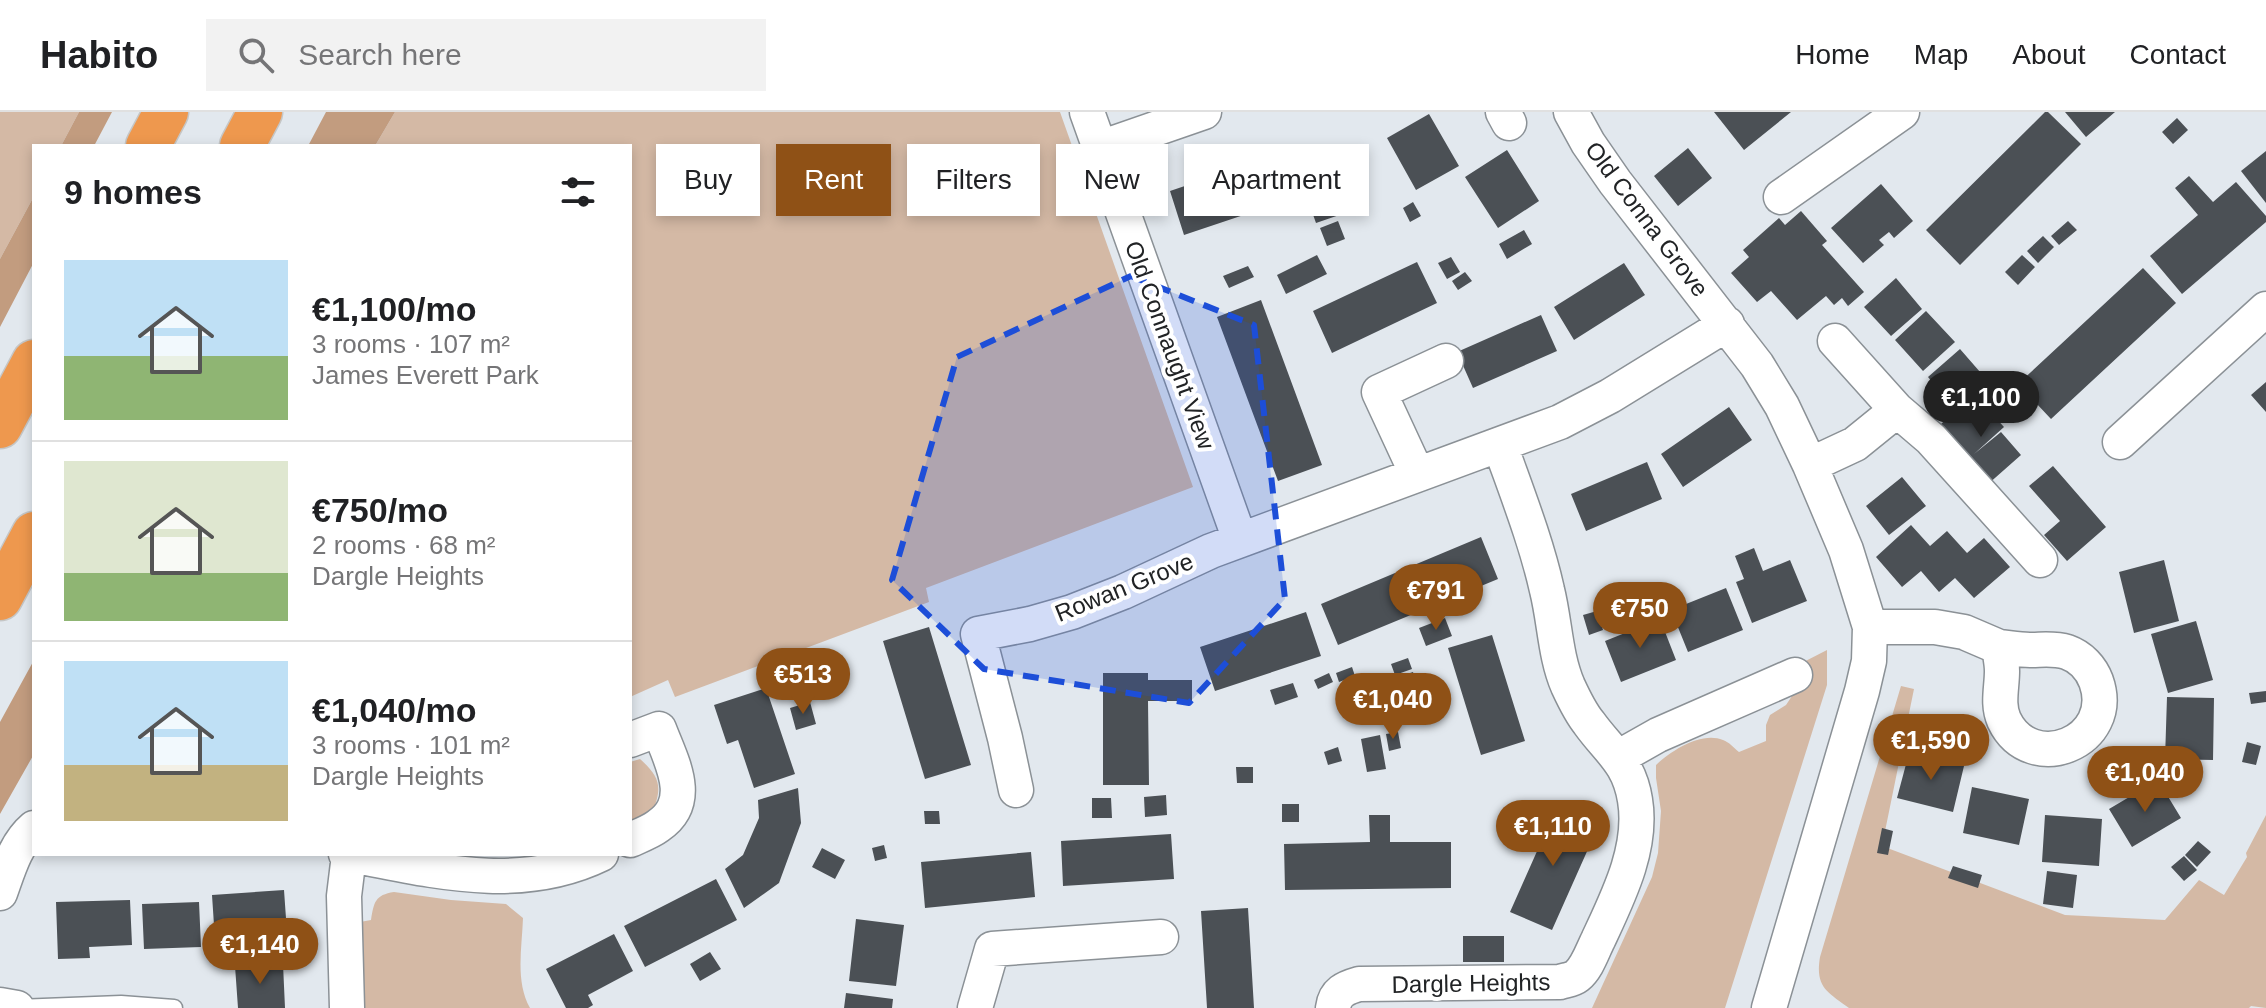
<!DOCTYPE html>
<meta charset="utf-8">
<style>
body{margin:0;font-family:Arial,sans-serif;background:#f2f2f2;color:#202124;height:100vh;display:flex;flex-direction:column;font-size:30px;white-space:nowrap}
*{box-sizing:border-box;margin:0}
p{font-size:26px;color:#757577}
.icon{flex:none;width:44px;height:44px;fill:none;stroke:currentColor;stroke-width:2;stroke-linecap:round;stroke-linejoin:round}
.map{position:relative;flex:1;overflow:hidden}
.panel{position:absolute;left:32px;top:32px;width:600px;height:712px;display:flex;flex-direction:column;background:#fff;border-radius:0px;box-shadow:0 4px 12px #0003}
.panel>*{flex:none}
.hud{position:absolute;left:656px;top:32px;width:760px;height:72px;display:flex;gap:16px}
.price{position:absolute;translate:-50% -68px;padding:0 18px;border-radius:28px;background:#8f5116;color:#fff;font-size:26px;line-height:52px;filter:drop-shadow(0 2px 4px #0008)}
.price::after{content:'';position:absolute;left:50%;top:48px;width:24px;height:18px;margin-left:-12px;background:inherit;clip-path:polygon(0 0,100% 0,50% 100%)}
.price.current{background:#222;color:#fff}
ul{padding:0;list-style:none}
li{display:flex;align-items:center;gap:24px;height:200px;padding:0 32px}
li+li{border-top:2px solid #e0e0e0}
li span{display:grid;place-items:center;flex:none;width:224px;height:160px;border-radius:0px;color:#555}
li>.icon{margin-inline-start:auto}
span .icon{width:96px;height:96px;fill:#fffc;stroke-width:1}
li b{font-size:34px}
h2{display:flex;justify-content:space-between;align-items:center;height:96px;padding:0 32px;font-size:34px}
.tag{padding:0 28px;border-radius:0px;background:#fff;box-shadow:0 4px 12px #0003;font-size:28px;line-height:72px}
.tag.current{background:#8f5116;color:#fff}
header{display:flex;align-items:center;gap:48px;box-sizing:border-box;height:112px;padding:0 40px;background:#fff;border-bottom:2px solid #e0e0e0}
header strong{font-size:38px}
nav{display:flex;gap:44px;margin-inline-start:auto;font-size:28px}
.search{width:560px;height:72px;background:#f2f2f2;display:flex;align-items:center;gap:20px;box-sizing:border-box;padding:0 28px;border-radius:0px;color:#757577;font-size:30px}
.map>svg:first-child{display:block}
.green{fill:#d4b9a5}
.forest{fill:#c29c7f}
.building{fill:#4b5055}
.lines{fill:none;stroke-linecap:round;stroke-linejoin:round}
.lane-casing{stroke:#8b9196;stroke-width:19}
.street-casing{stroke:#8b9196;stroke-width:37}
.highway-casing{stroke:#c5c6c6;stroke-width:47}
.lane{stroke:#fff;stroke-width:16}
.street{stroke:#fff;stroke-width:34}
.highway{stroke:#ee984e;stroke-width:44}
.marked{fill:#1d4ed8;fill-opacity:0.2;stroke:#1d4ed8;stroke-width:6;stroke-dasharray:16 10;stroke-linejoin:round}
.labels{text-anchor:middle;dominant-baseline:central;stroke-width:8;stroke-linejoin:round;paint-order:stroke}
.street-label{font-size:24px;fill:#212325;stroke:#fff}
</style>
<header>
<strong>Habito</strong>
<div class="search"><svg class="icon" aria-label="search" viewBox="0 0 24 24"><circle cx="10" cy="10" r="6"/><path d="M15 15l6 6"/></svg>Search here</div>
<nav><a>Home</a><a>Map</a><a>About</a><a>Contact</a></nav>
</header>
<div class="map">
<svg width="2266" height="896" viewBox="0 0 2266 896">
<rect width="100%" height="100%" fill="#e2e8ee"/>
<path class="green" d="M0 0H79L61 34H34V84L0 147Z
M395 0H1060L1193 375 926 476 929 490 675 585 668 568 630 585V34H375Z
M1827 538V573L1725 896H1592L1652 765 1658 741 1661 699 1656 666V653C1671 639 1701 619 1723 628 1729 630 1734 636 1739 640L1766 629V613L1770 603 1786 593 1794 581 1790 557Z
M1901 574 1914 577 1882 734 2065 803 2165 808 2199 768 2224 783 2247 745 2246 741 2266 703V896L2251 894 2249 896H1849C1827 880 1815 875 1820 845Z
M640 647C660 665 663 675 652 701L630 711V650Z
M394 780 451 788 506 792 523 806C522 836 515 869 530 896H362L360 810 371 808C374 790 375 783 394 780Z"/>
<path class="forest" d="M79 0H112L94 34H61Z
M326 0H395L375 34H308Z
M34 84V150L0 215V147Z
M34 548V642L0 702V610Z"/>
<path class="building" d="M1714 0H1791L1744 38Z
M2045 0H2048L2081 32 1960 153 1926 118Z
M2065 0H2115L2086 25Z
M1429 2 1459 54 1416 78 1387 26Z
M2177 6 2188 18 2173 32 2162 20Z
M1355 32 1369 73 1345 82 1351 99 1316 111 1295 52Z
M1688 36 1712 66 1678 94 1654 64Z
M1507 38 1539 89 1498 116 1465 65Z
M2266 39V91L2241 59Z
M1279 42 1294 86 1184 123 1170 79Z
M2189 64 2213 90 2236 70 2266 104V110L2182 182 2150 144 2198 103 2175 76Z
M1881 72 1913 109 1894 126 1889 120 1879 128 1884 133 1863 151 1831 116Z
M1413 90 1421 104 1410 110 1403 96Z
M1801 99 1827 129 1822 133 1864 180 1848 194 1842 186 1834 193 1826 184 1797 208 1771 179 1757 190 1731 161 1749 145 1743 138 1779 106 1785 113Z
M1338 109 1345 127 1327 134 1320 116Z
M2068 109 2077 118 2059 133 2051 124Z
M1524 118 1532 132 1507 147 1499 132Z
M2043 124 2054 135 2038 151 2027 139Z
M1317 143 1327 162 1286 182 1277 163Z
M2022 143 2035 155 2018 173 2005 160Z
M1451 145 1460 160 1447 167 1438 151Z
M1417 150 1437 191 1332 241 1313 199Z
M1624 151 1645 183 1574 228 1554 195Z
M1248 154 1254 165 1229 176 1223 164Z
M2143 156 2176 191 2051 307 2018 272Z
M1465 160 1472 169 1458 178 1452 169Z
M1896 166 1922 197 1891 224 1864 195Z
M1261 188 1322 353 1278 369 1217 205Z
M1926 199 1955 230 1923 259 1895 228Z
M1541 203 1557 239 1473 276 1457 240Z
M1960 237 1987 268 1954 296 1928 265Z
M2266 270V300L2251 283Z
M1974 282 2004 315 1974 342 2001 320 2021 343 1987 373 1967 349 1971 345 1941 312Z
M1729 295 1752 328 1683 375 1661 342Z
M1647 350 1662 387 1586 419 1571 382Z
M2053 354 2106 415 2067 449 2044 423 2060 409 2029 374Z
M1902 365 1926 394 1889 423 1866 394Z
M1911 413 1930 434 1947 419 1967 441 1984 426 2010 455 1974 486 1955 466 1939 480 1921 459 1902 475 1876 445Z
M1481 425 1498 467 1338 533 1321 492Z
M1754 436 1763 459 1790 448 1807 489 1752 511 1736 470 1744 467 1735 444Z
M2164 448 2179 509 2134 521 2119 460Z
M1726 476 1743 518 1688 540 1671 498Z
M1645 482 1653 497 1641 503 1633 489Z
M1597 499 1603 518 1589 523 1583 503Z
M1306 500 1321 544 1215 579 1200 535Z
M1445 506 1452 524 1426 534 1419 516Z
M1660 507 1676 548 1621 570 1605 529Z
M2196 509 2213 568 2168 581 2151 522Z
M929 515 971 653 925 667 883 529Z
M1492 523 1525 629 1481 643 1448 536Z
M1408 546 1412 557 1395 563 1391 552Z
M1352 555 1355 564 1339 570 1336 561Z
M1413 560 1417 574 1402 579 1398 565Z
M1103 561H1148V568H1192V589H1148L1149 673H1103Z
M1329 561 1333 570 1318 577 1314 568Z
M1293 571 1298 585 1275 593 1270 578Z
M766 576 795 662 754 676 738 628 727 632 714 593Z
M2266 579V590L2251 592 2249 581Z
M2167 585 2214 586 2213 648 2165 647Z
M810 590 816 612 796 618 790 596Z
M1398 620 1401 636 1389 639 1386 622Z
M1380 623 1386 657 1367 660 1361 627Z
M2247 630 2261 634 2256 653 2242 650Z
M1338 635 1342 649 1328 653 1324 640Z
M1909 641 1964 654 1953 700 1897 686Z
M1236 655H1253V671H1237Z
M2158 668 2181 706 2132 735 2109 697Z
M1972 675 2029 687 2019 733 1963 721Z
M798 676 801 711 779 771 744 796 725 757 743 743 759 706 758 688Z
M1166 683 1167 703 1145 705 1144 685Z
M1092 686H1111L1112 706H1092Z
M1282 692H1299V710H1282Z
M1539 697 1553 703 1556 698 1597 717 1552 818 1510 800 1546 719 1532 714Z
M924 699H939L940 712H925Z
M1369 703H1390V730H1451V776L1285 778 1284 732 1370 730Z
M2045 703 2102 707 2099 754 2042 750Z
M1882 716 1893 719 1888 743 1877 741Z
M1171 722 1174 767 1063 774 1061 729Z
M2198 729 2211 740 2197 755 2185 743Z
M884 733 887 746 875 749 872 736Z
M822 736 845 748 835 767 812 755Z
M1031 740 1035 785 925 796 921 750Z
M2184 744 2197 758 2184 769 2171 755Z
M1953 754 1982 763 1978 776 1948 766Z
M2047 759 2077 763 2073 796 2043 792Z
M716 767 737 808 645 855 624 814Z
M284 778 289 849 257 851 255 825 215 828 212 783Z
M130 788 132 833 89 835 90 846 58 847 56 790Z
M199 790 201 835 144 837 142 792Z
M1248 796 1254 896H1207L1201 799Z
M856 807 904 813 896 874 849 869Z
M614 822 633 859 588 883 593 893 588 896H566L546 857Z
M1463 824H1504V850H1463Z
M710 840 721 857 700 869 690 852Z
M283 852 285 896H238L235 854Z
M846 881 893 887 892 896H844Z"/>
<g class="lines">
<defs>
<path id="lane" d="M17 896 121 892 174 896"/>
<path id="street" d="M1087 0 1240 428
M1503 0 1509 11
M1571 0 1588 31 1615 70 1757 253 1782 294 1810 353 1846 438 1870 515 1869 549 1862 579 1769 896
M1100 36 1204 0
M1781 85 1902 0
M1835 229 1897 298 1931 327 2040 448
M2120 330 2266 197
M1810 353 1855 332 1897 298
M1417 362 1379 280 1446 249
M1870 515H1935L1964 520 1999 535
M1999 535C2009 536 2020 538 2030 538 2042 538 2054 536 2067 540 2081 545 2091 556 2096 569 2118 630 2031 665 2004 608 1997 592 2002 576 2002 559 2002 551 2000 543 1999 535Z
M630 628 659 617C671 649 695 689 658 714 650 720 639 724 630 728
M1619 645 1658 623 1795 563
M1016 678 1005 626 978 522 1030 512 1072 500 1123 480 1211 439 1560 310 1610 284 1727 212
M346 742C431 758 519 782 601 742
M0 781C8 759 15 732 34 716
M0 893 17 896
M347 896 344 784 349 743
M975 896 992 837 1161 825
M1333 896C1335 880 1345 876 1359 872L1560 870C1565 868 1572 868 1577 864 1587 856 1592 840 1598 828 1618 785 1643 736 1635 688 1629 650 1609 639 1589 611 1580 600 1574 587 1568 574 1555 544 1555 510 1547 478 1536 429 1517 381 1500 333"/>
<path id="highway" d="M148 34 166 0
M242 34 260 0
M0 314 34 250
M0 486 34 422"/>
</defs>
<use href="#lane" class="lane-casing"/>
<use href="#street" class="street-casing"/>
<use href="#highway" class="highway-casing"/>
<use href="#lane" class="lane"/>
<use href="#street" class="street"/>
<use href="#highway" class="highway"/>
</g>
<path class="marked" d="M1131 164 1254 213 1285 487 1189 591 984 557 892 468 957 245Z"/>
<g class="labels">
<g class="street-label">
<text transform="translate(1647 107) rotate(53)">Old Conna Grove</text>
<text transform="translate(1170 233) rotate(70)">Old Connaught View</text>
<text transform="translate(1124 475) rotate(-22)">Rowan Grove</text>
<text transform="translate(1471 871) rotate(-1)">Dargle Heights</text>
</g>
</g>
</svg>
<b class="price current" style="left:1981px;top:327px">€1,100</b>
<b class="price" style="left:1436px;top:520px">€791</b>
<b class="price" style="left:1640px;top:538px">€750</b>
<b class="price" style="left:803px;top:604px">€513</b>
<b class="price" style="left:1393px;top:629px">€1,040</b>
<b class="price" style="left:1931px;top:670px">€1,590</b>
<b class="price" style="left:2145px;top:702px">€1,040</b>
<b class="price" style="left:1553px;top:756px">€1,110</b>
<b class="price" style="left:260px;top:874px">€1,140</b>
<div class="hud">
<a class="tag">Buy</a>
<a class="tag current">Rent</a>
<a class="tag">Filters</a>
<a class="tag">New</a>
<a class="tag">Apartment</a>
</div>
<section class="panel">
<h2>9 homes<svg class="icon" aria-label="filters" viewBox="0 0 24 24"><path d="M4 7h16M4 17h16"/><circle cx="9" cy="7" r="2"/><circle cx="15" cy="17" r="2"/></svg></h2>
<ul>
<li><span style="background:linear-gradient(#bfe0f5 60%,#8fb573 0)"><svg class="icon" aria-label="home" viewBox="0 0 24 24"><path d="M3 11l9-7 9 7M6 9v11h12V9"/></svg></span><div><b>€1,100/mo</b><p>3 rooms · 107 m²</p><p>James Everett Park</p></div></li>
<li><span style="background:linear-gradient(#dfe7d0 70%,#8fb573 0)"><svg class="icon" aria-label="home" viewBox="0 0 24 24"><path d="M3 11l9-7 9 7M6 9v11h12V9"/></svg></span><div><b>€750/mo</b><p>2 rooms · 68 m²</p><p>Dargle Heights</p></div></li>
<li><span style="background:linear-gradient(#bfe0f5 65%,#c2b280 0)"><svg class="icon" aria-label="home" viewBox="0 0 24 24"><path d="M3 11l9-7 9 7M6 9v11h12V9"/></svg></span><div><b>€1,040/mo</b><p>3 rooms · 101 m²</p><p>Dargle Heights</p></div></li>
</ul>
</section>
</div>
